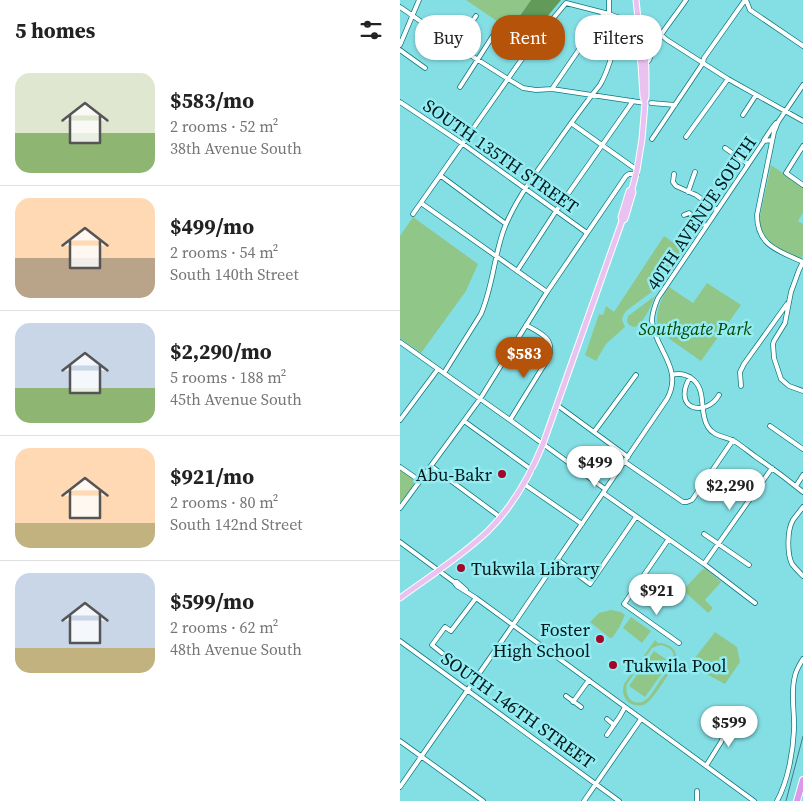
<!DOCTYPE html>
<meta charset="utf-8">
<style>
body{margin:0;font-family:"Source Serif 4",serif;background:#f6f6f6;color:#222;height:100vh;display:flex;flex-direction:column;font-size:19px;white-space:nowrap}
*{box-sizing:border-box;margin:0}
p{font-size:16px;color:#767676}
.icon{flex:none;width:28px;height:28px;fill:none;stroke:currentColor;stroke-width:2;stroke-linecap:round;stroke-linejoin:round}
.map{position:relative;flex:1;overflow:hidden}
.panel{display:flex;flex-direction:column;background:#fff;width:400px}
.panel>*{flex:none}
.banner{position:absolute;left:15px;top:15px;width:312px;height:45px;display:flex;gap:10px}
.price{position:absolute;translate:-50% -42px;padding:0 11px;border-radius:18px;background:#fff;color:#222;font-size:16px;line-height:32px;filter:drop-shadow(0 1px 2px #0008)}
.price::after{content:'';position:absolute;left:50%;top:30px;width:15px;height:11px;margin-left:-8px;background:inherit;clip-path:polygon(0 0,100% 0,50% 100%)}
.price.on{background:#b45309;color:#fff}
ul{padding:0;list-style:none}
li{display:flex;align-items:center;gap:15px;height:125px;padding:0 15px}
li+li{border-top:1px solid #e0e0e0}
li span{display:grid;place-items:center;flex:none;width:140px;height:100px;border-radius:15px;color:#555}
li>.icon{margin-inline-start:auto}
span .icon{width:60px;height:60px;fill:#fffc;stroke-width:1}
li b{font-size:21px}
h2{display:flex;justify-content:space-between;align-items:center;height:60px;padding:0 15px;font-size:21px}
.chip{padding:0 18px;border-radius:20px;background:#fff;box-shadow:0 1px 4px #0004;font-size:18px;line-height:45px}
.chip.on{background:#b45309;color:#fff}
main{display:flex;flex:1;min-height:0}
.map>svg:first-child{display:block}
.green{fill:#91c689;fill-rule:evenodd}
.forest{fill:#629a59}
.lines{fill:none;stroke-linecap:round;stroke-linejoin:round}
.minor-casing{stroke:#0c797f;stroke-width:5.5}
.major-casing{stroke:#fff;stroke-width:7}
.highway-casing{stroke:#fff;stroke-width:8}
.minor{stroke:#fff;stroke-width:4}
.major{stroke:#e9c2f1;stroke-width:5}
.highway{stroke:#db9ae7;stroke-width:6}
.tram{stroke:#427c80;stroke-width:1}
.poi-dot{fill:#a30626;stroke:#92ecf2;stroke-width:2}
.labels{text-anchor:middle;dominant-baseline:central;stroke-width:5;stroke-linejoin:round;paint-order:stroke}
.street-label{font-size:18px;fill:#00191b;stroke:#92ecf2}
.park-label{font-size:18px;font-style:italic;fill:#074500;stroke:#92ecf2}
.poi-label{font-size:18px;fill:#00191b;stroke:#92ecf2;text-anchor:end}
</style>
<main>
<section class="panel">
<h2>5 homes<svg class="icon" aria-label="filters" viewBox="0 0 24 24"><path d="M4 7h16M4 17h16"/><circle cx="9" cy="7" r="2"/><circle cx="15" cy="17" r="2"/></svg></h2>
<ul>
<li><span style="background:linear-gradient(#dfe7d0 60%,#8fb573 0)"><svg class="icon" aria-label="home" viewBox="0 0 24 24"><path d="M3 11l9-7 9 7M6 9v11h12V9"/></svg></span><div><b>$583/mo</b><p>2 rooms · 52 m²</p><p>38th Avenue South</p></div></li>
<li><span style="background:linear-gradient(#ffd9b3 60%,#b9a48a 0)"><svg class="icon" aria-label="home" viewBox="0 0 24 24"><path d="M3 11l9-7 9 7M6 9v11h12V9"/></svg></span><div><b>$499/mo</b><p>2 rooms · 54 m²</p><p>South 140th Street</p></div></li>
<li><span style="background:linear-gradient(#c9d6e8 65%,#8fb573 0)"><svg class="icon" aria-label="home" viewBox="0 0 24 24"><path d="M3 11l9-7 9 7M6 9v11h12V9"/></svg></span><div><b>$2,290/mo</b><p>5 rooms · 188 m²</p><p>45th Avenue South</p></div></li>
<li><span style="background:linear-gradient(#ffd9b3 75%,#c2b280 0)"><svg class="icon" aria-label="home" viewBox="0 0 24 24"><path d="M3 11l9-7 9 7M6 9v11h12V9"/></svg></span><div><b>$921/mo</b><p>2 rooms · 80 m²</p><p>South 142nd Street</p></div></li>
<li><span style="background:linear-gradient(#c9d6e8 75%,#c2b280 0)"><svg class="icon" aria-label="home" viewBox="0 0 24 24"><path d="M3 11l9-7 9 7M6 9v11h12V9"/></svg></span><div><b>$599/mo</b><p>2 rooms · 62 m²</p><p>48th Avenue South</p></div></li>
</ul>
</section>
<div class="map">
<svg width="403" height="801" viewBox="0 0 403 801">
<rect width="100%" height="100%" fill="#84dfe5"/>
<path class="green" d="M66 0H131L110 30Z
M371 165 403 187V213L398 221 403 224V255L401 259C378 248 366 248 359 221Z
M13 217 78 264 66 291 21 353 0 338V236Z
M264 236 285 251 261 285 226 311 223 316 222 320 225 327 206 344 196 361 185 355 199 314 203 315 206 306 214 312Z
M307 283 341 305 301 361 258 331C255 314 259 301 269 287L293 303Z
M255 296C252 304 244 322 237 326 233 328 232 326 229 325L227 321 228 316Z
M0 469 15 480 16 482C12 491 5 496 0 503Z
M305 568 321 582 305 600 313 608 308 613 283 590 302 570Z
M211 610 221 612 225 615 219 628 212 638H210L190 622 199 613Z
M231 617 251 631 242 643 223 628Z
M315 632 337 647 340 662 325 684 297 669 291 663Z
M255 640 257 642V643C267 642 279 649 276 661 275 666 252 700 247 703 241 707 234 706 228 702 223 697 222 691 224 684ZM261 645C286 651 267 671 259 682 255 688 251 697 244 701 232 707 224 695 227 684L252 648 257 646Z
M254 651 270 662 245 697 229 686Z"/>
<path class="forest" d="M131 0H161L127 41 110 30Z"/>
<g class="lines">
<defs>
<path id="minor" d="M346 0 350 10 403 46
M0 7 56 46 108 79 123 88 136 90 152 89 245 103
M209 14V0
M238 25 252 27 267 40 303 63 328 79 403 121
M0 45 19 0
M56 46 76 16
M0 50 25 68
M245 64C252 60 250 53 254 46 263 30 276 15 286 0
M403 85 378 122 374 132 357 215C357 246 379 251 403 262L399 270 391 292 385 323 374 341 373 344 374 358 381 379 389 386 403 391
M60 87 96 31
M152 89 204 13
M0 102 63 144 187 233
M251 103 275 105
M343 115 356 95
M171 123 237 170
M286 137 328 79
M252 139 303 63 304 58 345 0
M364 140 372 128 376 123
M403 146 386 173 403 185
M325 148 348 164
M274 174 273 182 276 186 296 195 317 210
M41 176 106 224
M288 192 295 172
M21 203 147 292
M13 214 136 39 166 3 209 14 220 18C217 38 210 68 200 85 182 107 166 130 150 153 133 177 115 201 104 229 94 256 93 286 81 314L44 373
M284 215 289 213 306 226
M117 271 156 211 233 101
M0 342 110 420 205 489
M272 375C279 373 285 374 291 378 308 389 298 412 308 427 314 437 325 436 334 441 342 446 349 452 356 457 372 468 388 480 403 492
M290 377C271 411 307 417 319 395
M341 386 340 372 344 364 387 304
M157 405 228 457
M0 420 38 369
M110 420 149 357C155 338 140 333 126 325
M64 421 132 470
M370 426 403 449
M194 432 236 375
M225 462 283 502H287L292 500 333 440
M31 466 100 517
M0 467 20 481
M124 484 182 524
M396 486 403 475
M203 493 304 564 355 603
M403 507C400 511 396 516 393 520 387 530 387 554 392 564 395 568 399 572 403 576
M0 508 80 399 147 292 226 176 229 174H237
M304 534 349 565
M268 540 224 604 279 643
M0 542 54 582 57 586 76 598 354 801
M158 560 190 584 236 517
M304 564 372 468
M54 582H57L66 590
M0 641 219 801
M42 653 32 645 45 627 51 631 76 598
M166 696 181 707
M173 702 189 680
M207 719 214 725
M207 735 220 716 225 707
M0 741 83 801
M306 766 321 742 331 720
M0 787 115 622 267 399C284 368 255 350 252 321 252 313 255 305 258 298L364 141 372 140
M297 791V801
M184 801 241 719
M377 801C388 781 393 752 394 730 395 713 390 693 395 676 396 670 400 664 403 659"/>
<path id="major" d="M239 28C247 39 246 81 246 96L245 100
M222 221 221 217 229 191 232 189
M0 598C30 576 62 556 88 531 113 506 130 476 143 444L222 221 225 219 233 192 232 189 237 170 242 139 245 103 243 96 241 64 237 35 239 28 236 0"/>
<path id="highway" d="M397 801 403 780"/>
</defs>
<use href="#minor" class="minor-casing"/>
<use href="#major" class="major-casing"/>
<use href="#highway" class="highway-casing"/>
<use href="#minor" class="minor"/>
<use href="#major" class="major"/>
<use href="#highway" class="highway"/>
<path class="tram" d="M386 801 403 736"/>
</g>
<g class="poi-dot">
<circle cx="102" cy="474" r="5"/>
<circle cx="61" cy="568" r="5"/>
<circle cx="200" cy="639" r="5"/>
<circle cx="213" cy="665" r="5"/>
</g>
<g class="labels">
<g class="street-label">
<text transform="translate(101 156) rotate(35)">SOUTH 135TH STREET</text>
<text transform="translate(301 213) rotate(-56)">40TH AVENUE SOUTH</text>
<text transform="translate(118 710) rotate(36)">SOUTH 146TH STREET</text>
</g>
<g class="park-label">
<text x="295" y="328">Southgate Park</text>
</g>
<g class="poi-label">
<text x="92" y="474">Abu-Bakr</text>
<text x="71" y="568" text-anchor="start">Tukwila Library</text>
<text x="190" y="629">Foster<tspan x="190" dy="21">High School</tspan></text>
<text x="223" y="665" text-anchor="start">Tukwila Pool</text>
</g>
</g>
</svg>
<b class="price on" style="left:124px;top:379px">$583</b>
<b class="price" style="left:195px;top:488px">$499</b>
<b class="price" style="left:330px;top:511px">$2,290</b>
<b class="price" style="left:257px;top:616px">$921</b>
<b class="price" style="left:329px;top:748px">$599</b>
<div class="banner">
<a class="chip">Buy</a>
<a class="chip on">Rent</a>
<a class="chip">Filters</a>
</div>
</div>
</main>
